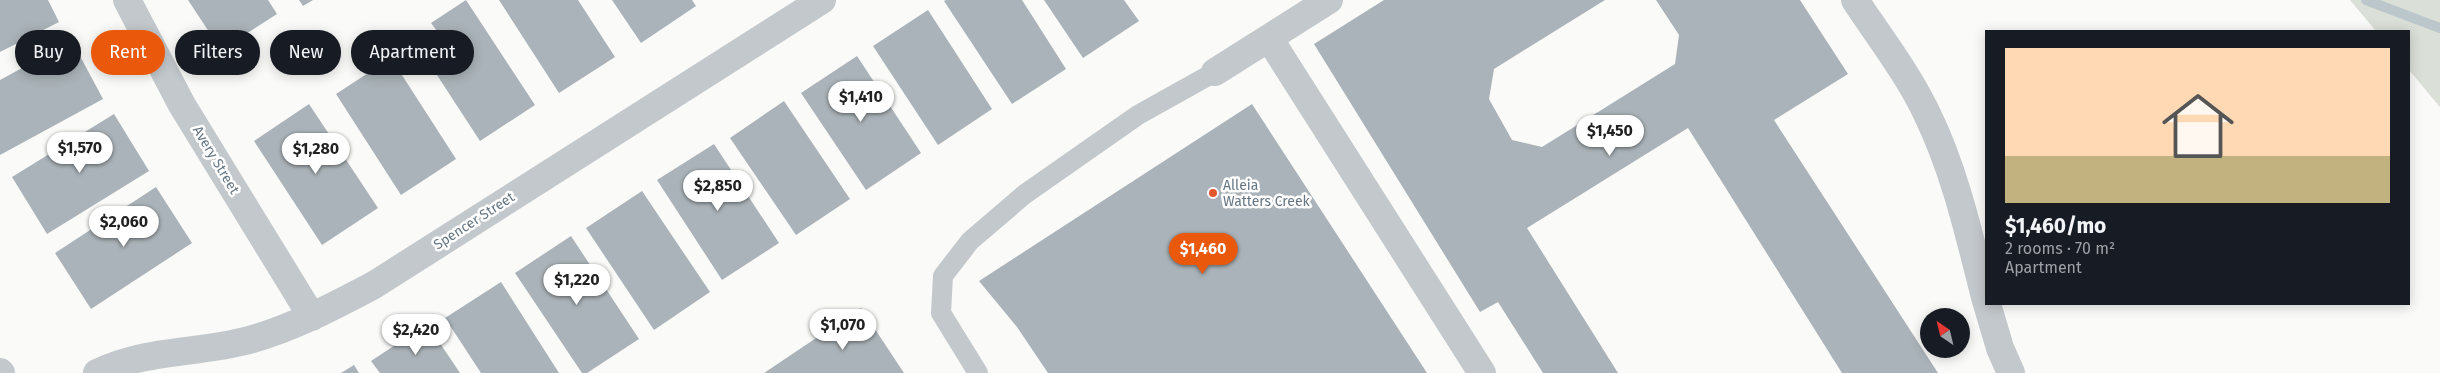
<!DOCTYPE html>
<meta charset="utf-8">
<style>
body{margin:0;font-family:"Fira Sans",sans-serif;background:#242831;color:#f1f3f6;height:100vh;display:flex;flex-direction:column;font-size:19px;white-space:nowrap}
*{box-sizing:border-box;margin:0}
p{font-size:16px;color:#9ea1a6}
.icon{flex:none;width:28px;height:28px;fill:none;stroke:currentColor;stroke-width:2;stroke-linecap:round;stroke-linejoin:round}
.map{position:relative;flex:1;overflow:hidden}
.details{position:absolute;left:1985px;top:30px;width:425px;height:275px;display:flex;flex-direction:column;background:#171b24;border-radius:0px;box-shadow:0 2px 12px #0003}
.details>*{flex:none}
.banner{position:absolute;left:15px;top:30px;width:475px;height:45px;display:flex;gap:10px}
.needle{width:32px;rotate:325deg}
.buttons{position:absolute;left:1920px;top:308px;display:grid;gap:10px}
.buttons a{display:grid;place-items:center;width:50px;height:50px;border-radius:50%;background:#171b24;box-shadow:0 2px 12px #0003;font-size:25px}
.price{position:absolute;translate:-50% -42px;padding:0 11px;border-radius:18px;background:#fff;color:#222;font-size:16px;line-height:32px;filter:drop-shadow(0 1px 2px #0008)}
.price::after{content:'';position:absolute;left:50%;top:30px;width:15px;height:11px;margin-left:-8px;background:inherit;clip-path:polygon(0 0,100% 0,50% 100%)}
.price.on{background:#ea580c;color:#fff}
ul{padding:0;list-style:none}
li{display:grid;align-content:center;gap:10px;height:265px;padding:0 20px}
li+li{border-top:1px solid #363941}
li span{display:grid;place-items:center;height:155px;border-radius:0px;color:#555}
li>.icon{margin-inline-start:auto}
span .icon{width:90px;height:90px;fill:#fffc;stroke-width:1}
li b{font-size:21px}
.chip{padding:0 18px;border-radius:22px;background:#171b24;box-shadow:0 2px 12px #0003;font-size:18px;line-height:45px}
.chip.on{background:#ea580c;color:#fff}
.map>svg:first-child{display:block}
.green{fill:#dadfd7}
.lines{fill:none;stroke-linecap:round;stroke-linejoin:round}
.stream{stroke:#bbc7cb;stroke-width:10}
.building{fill:#aab3b9}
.service{stroke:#c3c8cc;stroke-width:20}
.minor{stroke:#c3c8cc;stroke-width:28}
.tertiary{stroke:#c3c8cc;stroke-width:28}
.poi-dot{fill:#e4572e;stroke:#fff;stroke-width:2}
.labels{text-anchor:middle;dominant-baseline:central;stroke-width:5;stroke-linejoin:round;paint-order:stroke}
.street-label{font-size:14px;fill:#657683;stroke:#fff}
.poi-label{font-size:14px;fill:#657683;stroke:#fff;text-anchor:start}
</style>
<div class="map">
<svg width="2440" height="373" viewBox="0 0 2440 373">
<rect width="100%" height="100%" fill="#fafaf8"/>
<path class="green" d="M2350 0H2440V107L2409 70V31H2376Z"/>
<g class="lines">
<path class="stream" d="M2366 0 2440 28"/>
</g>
<path class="building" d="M0 0H48L59 22 0 52Z
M188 0H268L277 14 221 50Z
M299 0H313L303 6Z
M466 0 535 105 480 141 420 49 440 35 431 23Z
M499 0H578L615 57 559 93Z
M612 0H692L696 6 641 43Z
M946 0H1022L1066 69 1012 104 944 1Z
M1044 0H1124L1139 21 1083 58Z
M1384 0H1605L1494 69 1489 99 1512 140 1542 147 1675 64 1679 35 1656 0H1800L1848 74 1774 120 1938 373H1842L1688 128 1527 228 1618 373H1543L1498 302 1480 312 1314 44Z
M928 10 992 109 938 145 873 46Z
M72 41 103 99 0 155V80Z
M857 56 921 153 866 190 801 93Z
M391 58 456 159 401 195 336 94Z
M784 101 850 199 796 235 730 138Z
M309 104 378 208 322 245 254 141Z
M1252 104 1427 373H1048L1017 327 979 281Z
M114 114 149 171 47 234 12 177Z
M714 144 779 243 722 280 657 180Z
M156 187 192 243 91 309 55 253Z
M642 191 710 292 654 330 586 228Z
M571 236 639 339 587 373H582L515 273Z
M501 282 559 373H481L445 318Z
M861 308 904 373H764Z
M427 324 460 373H380L371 361Z
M354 365 359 373H341Z"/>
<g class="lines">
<path class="service" d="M978 373 941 313 943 276 970 241 1025 194 1138 115 1215 72"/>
<path class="minor" d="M127 0 182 105 312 317
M1855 0C1880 38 1909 75 1928 116 1956 174 1970 239 1986 301
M1269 38 1482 373
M1215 72 1329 0
M1987 304 2000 348 2011 373
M97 373C145 349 198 354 249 340 293 328 334 306 374 285L822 0"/>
<path class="tertiary" d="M0 372 1 373"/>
</g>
<circle class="poi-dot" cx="1213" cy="193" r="5"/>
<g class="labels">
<g class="street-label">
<text transform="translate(216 160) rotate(59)">Avery Street</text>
<text transform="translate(474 221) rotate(-33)">Spencer Street</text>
</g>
<g class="poi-label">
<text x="1223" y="185">Alleia<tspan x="1223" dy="16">Watters Creek</tspan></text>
</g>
</g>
</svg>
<div class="buttons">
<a><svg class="needle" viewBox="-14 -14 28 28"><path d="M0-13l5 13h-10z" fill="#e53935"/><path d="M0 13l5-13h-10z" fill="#9ea1a6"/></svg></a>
</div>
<b class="price" style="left:861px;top:123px">$1,410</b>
<b class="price" style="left:1610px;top:157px">$1,450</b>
<b class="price" style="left:80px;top:174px">$1,570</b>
<b class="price" style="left:316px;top:175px">$1,280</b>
<b class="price" style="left:718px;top:212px">$2,850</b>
<b class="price" style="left:124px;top:248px">$2,060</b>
<b class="price on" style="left:1203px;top:275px">$1,460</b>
<b class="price" style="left:577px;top:306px">$1,220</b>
<b class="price" style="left:843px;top:351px">$1,070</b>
<b class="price" style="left:416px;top:356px">$2,420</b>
<div class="banner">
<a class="chip">Buy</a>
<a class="chip on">Rent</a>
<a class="chip">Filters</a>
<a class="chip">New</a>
<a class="chip">Apartment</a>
</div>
<section class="details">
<ul>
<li><span style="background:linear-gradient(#ffd9b3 70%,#c2b280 0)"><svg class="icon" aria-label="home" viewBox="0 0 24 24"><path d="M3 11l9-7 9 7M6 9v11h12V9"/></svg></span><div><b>$1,460/mo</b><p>2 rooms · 70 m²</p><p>Apartment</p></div></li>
</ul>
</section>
</div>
